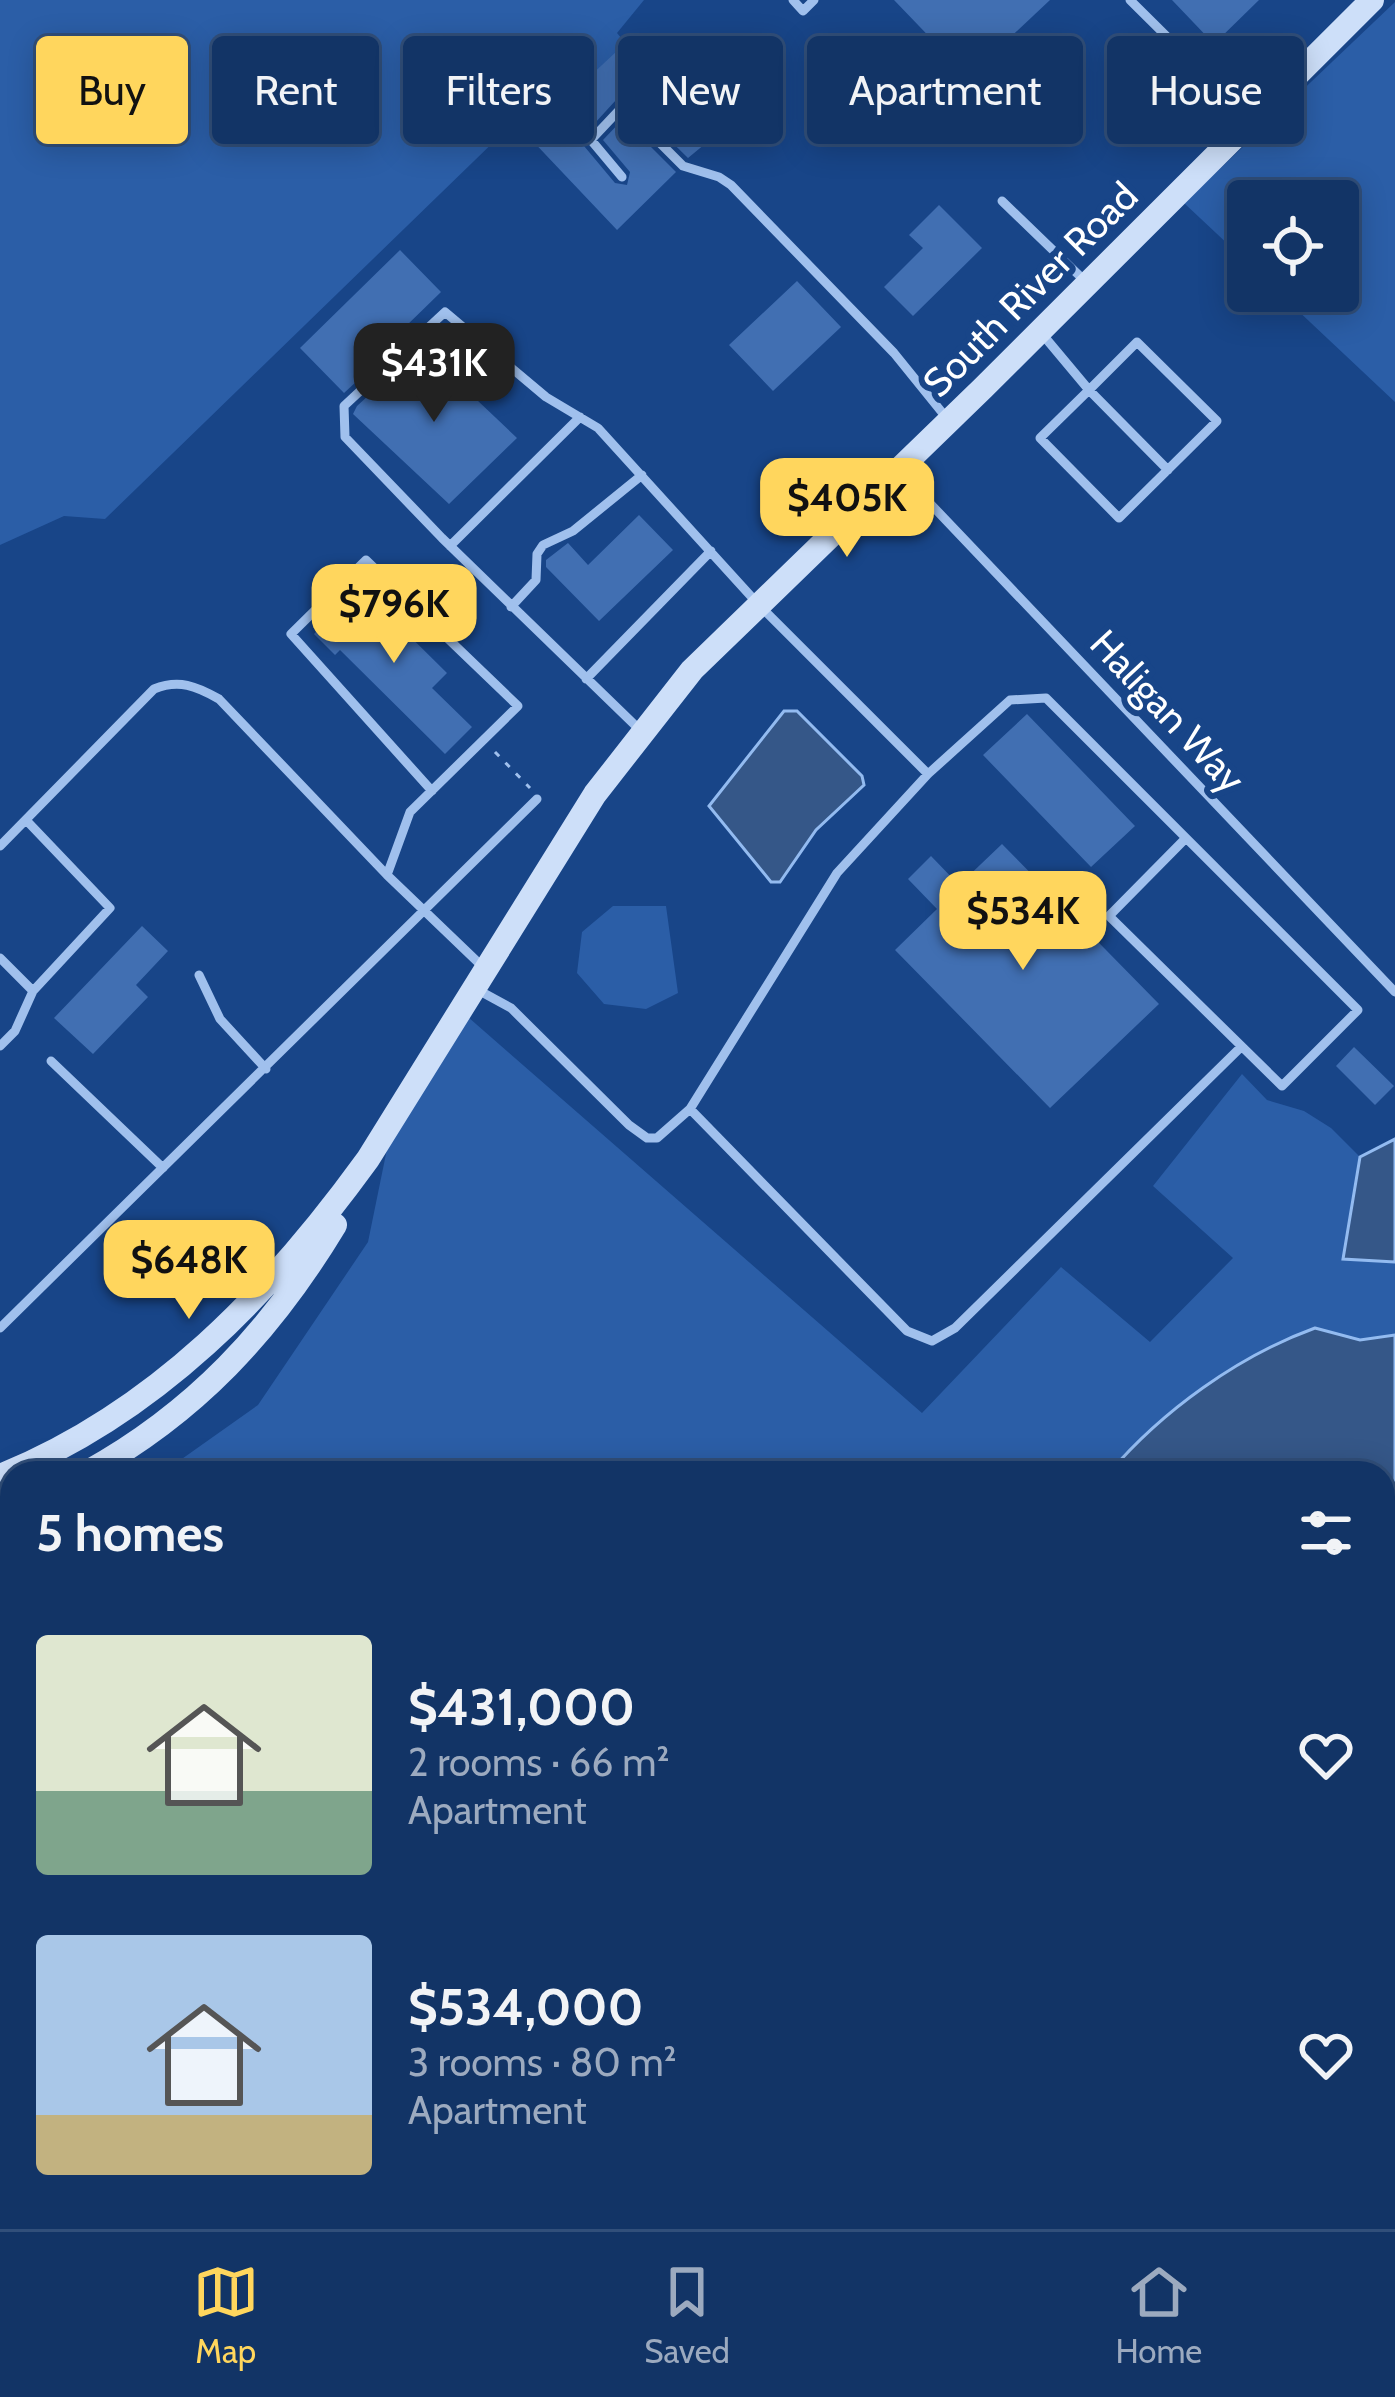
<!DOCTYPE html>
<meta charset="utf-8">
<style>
body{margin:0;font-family:Cabin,sans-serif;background:#1f3f6f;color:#f1f3f6;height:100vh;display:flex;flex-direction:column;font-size:45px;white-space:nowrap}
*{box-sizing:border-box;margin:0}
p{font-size:39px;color:#9caabf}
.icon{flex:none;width:66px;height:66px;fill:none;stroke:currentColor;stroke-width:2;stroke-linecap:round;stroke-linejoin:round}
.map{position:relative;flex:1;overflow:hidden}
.details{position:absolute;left:0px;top:1461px;width:1395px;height:768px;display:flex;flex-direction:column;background:#123466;border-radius:36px 36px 0 0;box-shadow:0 6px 30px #0003,0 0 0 3px #314f7a}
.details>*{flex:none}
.banner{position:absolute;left:36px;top:36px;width:1323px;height:108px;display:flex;gap:24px}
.buttons{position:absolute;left:1227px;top:180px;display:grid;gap:24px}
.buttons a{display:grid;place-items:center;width:132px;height:132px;border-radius:12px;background:#123466;box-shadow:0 6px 30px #0003,0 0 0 3px #314f7a;font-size:60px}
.price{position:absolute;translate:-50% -102px;padding:0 27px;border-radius:24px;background:#ffd65d;color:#111;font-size:39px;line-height:78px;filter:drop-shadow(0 3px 6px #0008)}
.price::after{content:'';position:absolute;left:50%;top:72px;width:36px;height:27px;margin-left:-18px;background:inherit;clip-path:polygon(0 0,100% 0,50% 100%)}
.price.selected{background:#222;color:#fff}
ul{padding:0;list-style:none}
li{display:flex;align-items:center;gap:36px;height:300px;padding:0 36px}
li span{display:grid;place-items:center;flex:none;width:336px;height:240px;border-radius:12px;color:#555}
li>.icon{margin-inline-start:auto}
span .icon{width:144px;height:144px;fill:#fffc;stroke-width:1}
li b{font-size:51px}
h2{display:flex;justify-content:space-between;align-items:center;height:144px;padding:0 36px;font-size:51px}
.pill{padding:0 42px;border-radius:12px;background:#123466;box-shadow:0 6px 30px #0003,0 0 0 3px #314f7a;font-size:42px;line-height:108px}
.pill.selected{background:#ffd65d;color:#111}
.menu{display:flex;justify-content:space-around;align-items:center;height:168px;border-top:3px solid #314f7a;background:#123466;font-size:33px;color:#9caabf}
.menu a{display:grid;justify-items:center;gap:6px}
.menu .selected{color:#ffd65d}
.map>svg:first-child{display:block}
.green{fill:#2b5ea7}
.water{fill:#355788;stroke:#93bbf0;stroke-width:3}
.building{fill:#416fb2}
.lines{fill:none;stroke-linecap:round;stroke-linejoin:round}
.path{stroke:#a0c0ed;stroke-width:3;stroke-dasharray:6 9;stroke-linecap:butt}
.service{stroke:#a0c0ed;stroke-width:9}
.secondary{stroke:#cddff9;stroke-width:24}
.labels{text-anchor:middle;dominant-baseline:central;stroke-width:12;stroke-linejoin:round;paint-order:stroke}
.street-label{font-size:39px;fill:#fff;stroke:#184588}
</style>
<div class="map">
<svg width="1395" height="2229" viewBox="0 0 1395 2229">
<rect width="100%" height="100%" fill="#184588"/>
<path class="green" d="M0 0H644L617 33 627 45 521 143 507 129 105 519 64 516 0 545Z
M1395 2V402L1277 291H1338V201H1248V263L1184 203Z
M613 906H666L678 993 646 1009 604 1004 577 973 582 932Z
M468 1017 922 1413 1061 1267 1150 1342 1233 1258 1153 1186 1242 1074 1267 1100 1304 1111 1331 1128 1360 1157 1343 1259 1395 1262V1335L1360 1340 1315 1328 1127 1451 1109 1473H162L258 1405 368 1242 387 1149Z
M12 1546V1822L0 1815V1550Z
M416 2217H943L931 2229H415Z"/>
<path class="water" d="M784 711H797L862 776 864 785 816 830 780 882H771L709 806Z
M1395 1139V1262L1343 1259 1360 1157Z
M1315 1328 1360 1340 1395 1335V2186L1383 2191V1473H1109C1162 1411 1238 1356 1315 1328Z
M943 2217H1282L1268 2229H931Z"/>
<path class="building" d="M894 0H1050L968 77Z
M1172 0H1259L1214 44Z
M617 51 705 144 688 158 629 100H616L584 135V146L615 183 627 185 630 172 603 140 623 119 676 172 617 230 527 135Z
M939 205 982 248 913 316 884 287 923 248 909 235Z
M400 250 441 292 403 329 408 334 344 393 300 348Z
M797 281 841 327 773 391 729 345Z
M421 347 517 438 449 504 353 414 357 406Z
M639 515 673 550 599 621 546 567V560L568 543 588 565Z
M360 587 447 673 432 688 472 727 445 754 340 650 335 655 314 634Z
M1027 714 1135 826 1091 867 983 755Z
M1002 844 1159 1004 1050 1108 895 950 937 909 908 879 931 856 959 885Z
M142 926 168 951 136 985 148 997 93 1054 54 1018Z
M1354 1047 1394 1086 1375 1105 1336 1066Z"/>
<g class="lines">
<path class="path" d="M495 752 530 788"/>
<path class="service" d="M793 0 803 11 814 0
M1130 0 1251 120
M622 177 591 140 623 106 683 166 719 177 731 185 894 353 949 421
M1002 201 1087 283
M1043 335 1089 390 1040 438 1119 518 1217 421 1137 342 1089 390 1168 470
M902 474 1395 992
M450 546 580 417
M511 607 536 580 537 554 543 545 573 531 642 475
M586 679 711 551
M641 731 442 538 345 437 344 406 445 312 546 397 598 428 758 604 928 774
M432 791 291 634 366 560 518 706 410 812 387 875 485 969
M0 846 154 689C179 679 196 686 219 699L387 875
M0 958 33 991 110 908 26 820
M199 975 220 1019 266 1069
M478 990 511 1008 629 1125 647 1138H657L690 1109 837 873 928 774 1010 700 1046 698 1358 1010 1282 1086 1109 916 1185 839
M0 1046 15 1031 33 991
M51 1061 163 1168
M690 1109 907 1331 932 1341 955 1328 1241 1047
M0 1328 537 799
M0 2012 12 2013
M0 2063 12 2059
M736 2229 737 2217"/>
<path class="secondary" d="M86 1473C195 1413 271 1331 335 1225
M0 1476C156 1413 271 1293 368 1159L595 794 692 670 983 388 1372 0
M0 1513 12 1508"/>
</g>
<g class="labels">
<g class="street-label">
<text transform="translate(1030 289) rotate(-45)">South River Road</text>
<text transform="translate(1168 711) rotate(47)">Haligan Way</text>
</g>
</g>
</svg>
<div class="buttons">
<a><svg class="icon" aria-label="locate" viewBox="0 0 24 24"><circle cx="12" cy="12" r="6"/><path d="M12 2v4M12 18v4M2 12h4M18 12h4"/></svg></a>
</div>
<b class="price selected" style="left:434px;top:425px">$431K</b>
<b class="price" style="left:847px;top:560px">$405K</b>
<b class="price" style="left:394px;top:666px">$796K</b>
<b class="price" style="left:1023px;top:973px">$534K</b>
<b class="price" style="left:189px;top:1322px">$648K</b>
<div class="banner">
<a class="pill selected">Buy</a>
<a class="pill">Rent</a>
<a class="pill">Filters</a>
<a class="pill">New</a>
<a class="pill">Apartment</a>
<a class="pill">House</a>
</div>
<section class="details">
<h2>5 homes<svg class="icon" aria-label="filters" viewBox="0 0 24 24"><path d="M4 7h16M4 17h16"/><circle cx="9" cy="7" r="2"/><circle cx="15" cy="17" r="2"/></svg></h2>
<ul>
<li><span style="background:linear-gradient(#dfe7d0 65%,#7fa58c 0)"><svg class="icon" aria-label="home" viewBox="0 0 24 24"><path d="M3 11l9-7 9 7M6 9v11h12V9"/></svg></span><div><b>$431,000</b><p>2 rooms · 66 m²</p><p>Apartment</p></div><svg class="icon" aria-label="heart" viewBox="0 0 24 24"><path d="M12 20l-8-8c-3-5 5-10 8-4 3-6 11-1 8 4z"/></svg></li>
<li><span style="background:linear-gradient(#a9c7e8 75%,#c2b280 0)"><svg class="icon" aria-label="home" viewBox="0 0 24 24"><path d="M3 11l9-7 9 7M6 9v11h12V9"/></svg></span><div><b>$534,000</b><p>3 rooms · 80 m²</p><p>Apartment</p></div><svg class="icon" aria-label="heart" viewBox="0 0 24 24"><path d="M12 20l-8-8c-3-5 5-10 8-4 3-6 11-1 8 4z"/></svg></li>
</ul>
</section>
</div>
<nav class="menu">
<a class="selected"><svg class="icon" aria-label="map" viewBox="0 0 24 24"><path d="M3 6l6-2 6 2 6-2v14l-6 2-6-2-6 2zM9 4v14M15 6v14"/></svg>Map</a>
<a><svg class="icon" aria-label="saved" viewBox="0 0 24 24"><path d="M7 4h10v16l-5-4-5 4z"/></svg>Saved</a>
<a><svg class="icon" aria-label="home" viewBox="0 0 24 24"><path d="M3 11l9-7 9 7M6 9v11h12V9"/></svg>Home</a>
</nav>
